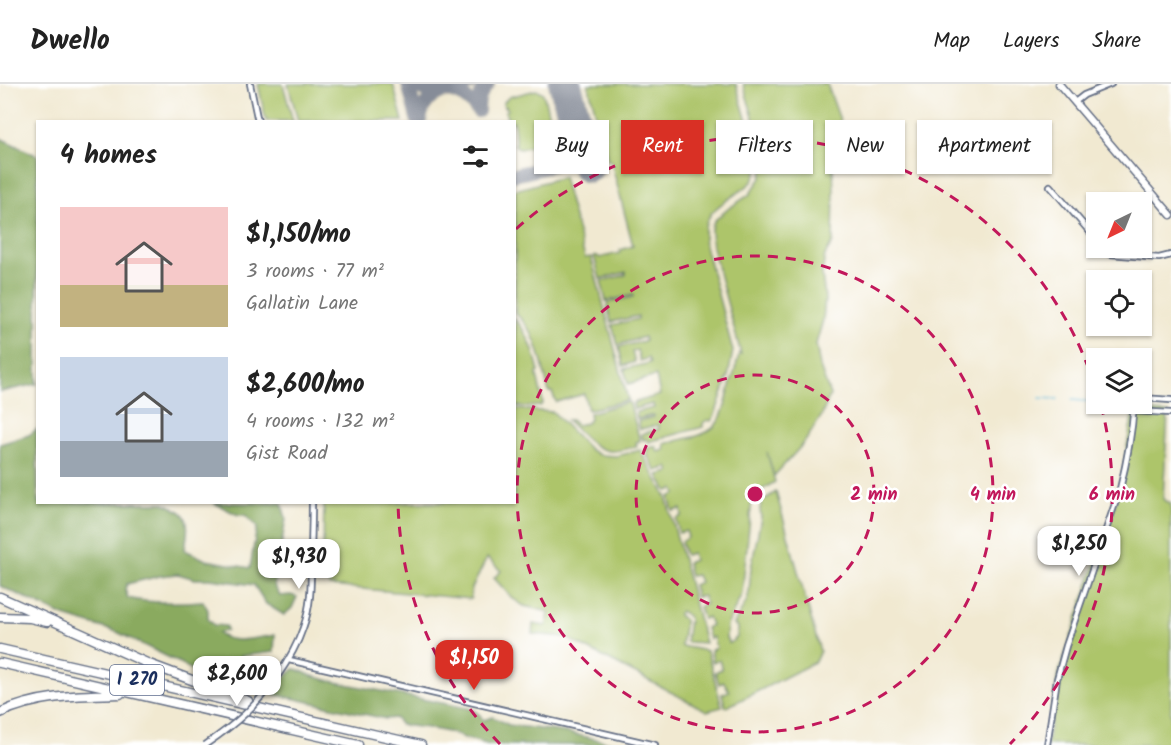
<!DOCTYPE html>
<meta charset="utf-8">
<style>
body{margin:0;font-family:Kalam,sans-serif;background:#f2f2f2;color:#222;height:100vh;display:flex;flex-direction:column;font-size:22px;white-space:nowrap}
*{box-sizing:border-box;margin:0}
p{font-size:20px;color:#767676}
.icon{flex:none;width:33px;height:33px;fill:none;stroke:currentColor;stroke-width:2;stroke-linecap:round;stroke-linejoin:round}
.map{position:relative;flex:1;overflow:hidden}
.drawer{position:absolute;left:36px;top:36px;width:480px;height:384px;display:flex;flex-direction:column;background:#fff;border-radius:0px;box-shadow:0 2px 4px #0004}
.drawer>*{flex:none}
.banner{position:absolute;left:534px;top:36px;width:546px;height:54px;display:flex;gap:12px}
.needle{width:39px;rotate:223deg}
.controls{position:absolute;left:1086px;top:108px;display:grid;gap:12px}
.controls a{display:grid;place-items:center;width:66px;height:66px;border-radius:0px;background:#fff;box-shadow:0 2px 4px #0004;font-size:30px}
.price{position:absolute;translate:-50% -51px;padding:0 14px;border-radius:12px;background:#fff;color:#222;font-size:20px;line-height:39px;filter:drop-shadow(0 2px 3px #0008)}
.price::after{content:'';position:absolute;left:50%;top:36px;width:18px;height:14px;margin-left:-9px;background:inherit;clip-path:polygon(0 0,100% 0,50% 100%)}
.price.selected{background:#d93025;color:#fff}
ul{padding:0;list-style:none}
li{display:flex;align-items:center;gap:18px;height:150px;padding:0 24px}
li span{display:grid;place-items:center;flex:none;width:168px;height:120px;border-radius:0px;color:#555}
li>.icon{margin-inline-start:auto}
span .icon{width:72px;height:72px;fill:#fffc;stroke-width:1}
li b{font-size:26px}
h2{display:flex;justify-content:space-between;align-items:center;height:72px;padding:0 24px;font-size:26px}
.pill{padding:0 21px;border-radius:0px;background:#fff;box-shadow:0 2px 4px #0004;font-size:21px;line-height:54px}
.pill.selected{background:#d93025;color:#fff}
header{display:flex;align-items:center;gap:36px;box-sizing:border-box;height:84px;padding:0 30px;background:#fff;border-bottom:2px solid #e0e0e0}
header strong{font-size:28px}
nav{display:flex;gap:33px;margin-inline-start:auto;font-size:21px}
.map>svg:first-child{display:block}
.green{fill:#adc56b;stroke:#647a64;stroke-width:1.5}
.forest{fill:#8aaa5f;stroke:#526c5e;stroke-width:1.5}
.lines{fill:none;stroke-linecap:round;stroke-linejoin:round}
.stream{stroke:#57b5d5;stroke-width:1.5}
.taxiway{stroke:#868c98;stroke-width:14}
.runway{stroke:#868c98;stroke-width:33}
.minor-casing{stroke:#667086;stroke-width:8}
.secondary-casing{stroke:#667086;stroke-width:9}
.motorway-casing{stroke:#667086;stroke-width:11}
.minor{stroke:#fff;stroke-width:4.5}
.secondary{stroke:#fff;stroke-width:6}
.motorway{stroke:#fff;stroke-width:8}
.minor-bridge-casing{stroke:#667086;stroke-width:8;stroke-linecap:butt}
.minor-bridge{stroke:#fff;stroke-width:4.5}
.ring{fill:none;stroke:#c2185b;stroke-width:3;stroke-dasharray:10 8}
.labels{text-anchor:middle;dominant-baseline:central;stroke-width:5;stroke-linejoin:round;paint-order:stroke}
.shield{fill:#fff;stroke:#5f6d8e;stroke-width:1.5}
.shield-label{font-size:18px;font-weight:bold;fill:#1b2f5e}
.centre{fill:#c2185b;stroke:#fff;stroke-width:3}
.ring-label{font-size:18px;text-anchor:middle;font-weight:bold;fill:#c2185b;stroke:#fff;stroke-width:5;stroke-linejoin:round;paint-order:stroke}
</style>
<header>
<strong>Dwello</strong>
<nav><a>Map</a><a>Layers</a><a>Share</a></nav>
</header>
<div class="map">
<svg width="1171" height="661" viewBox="0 0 1171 661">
<rect width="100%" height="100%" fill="#fff"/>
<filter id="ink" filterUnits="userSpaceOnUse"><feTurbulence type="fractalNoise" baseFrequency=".0167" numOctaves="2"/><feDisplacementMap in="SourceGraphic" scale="12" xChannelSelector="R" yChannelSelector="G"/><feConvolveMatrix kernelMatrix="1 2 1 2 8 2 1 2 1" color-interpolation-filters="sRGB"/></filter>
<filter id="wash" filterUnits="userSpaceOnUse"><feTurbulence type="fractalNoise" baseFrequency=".008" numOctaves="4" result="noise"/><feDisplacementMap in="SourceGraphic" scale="24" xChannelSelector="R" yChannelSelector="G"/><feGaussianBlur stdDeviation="1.35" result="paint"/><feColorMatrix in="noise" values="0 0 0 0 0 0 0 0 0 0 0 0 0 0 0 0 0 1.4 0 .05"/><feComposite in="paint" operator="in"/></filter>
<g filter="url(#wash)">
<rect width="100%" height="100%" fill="#f1e9d1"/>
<path class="green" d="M258 0H283L293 37H266Z
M288 0H393L403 37H298Z
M588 0H736L758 75C759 84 757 91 752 98 729 119 702 121 704 158L733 267 728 293 715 331 711 337 707 336 703 339V343L648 358 647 355 643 356 641 350 659 345 658 341 640 345 638 337 654 333V331L637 335 636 328 654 324 653 320 634 325 633 319 660 311 656 292 628 300 624 285 650 279 648 274 640 277 637 266 632 268 635 278 623 282 619 263 645 257 644 253 618 261 612 241 638 235V232L611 238 607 219 633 213V211L606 217 601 197 626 191V188L600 195 594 172H598L599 174 620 169V166L633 162 611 77H608Z
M743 0H827L840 36 836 71 833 85 834 107 833 158 825 171 822 190 825 215 823 236 816 260 820 283 830 311 821 333 804 359 774 392 767 368 775 398 755 410 752 415 742 509 727 542 726 554 729 559 733 557 737 553V543L734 540 747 516 749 508 751 484 761 434 760 424 762 417 776 408 820 567 815 578 727 623 725 622 722 610 729 607 724 598 719 600 715 588 722 585 719 576 713 578 711 566 716 564 713 553 709 555 706 544 711 541 708 533 703 535 699 523 706 520 703 512 696 513 693 501 700 498 697 491 690 492 687 479 694 476 692 469 685 471 681 458 688 453 686 447 679 449 676 435 682 432 681 425 673 427 669 413 676 410 674 405 667 407 658 391 670 388 668 383 656 387 648 373 646 365 656 362 658 368 665 366 664 360C703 349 719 355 728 310 731 296 737 283 739 269L741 270 712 163 711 145 714 137 729 124 749 111 761 94 766 76Z
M536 6 542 8 544 12 554 54 549 58 520 65 515 61 516 58 515 55 514 38 508 37 505 27 508 26 506 22 504 23 503 19 509 13Z
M563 93 585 174 591 173 628 316 588 326 584 310 556 318 552 308H549C541 278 539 250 515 229V106Z
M515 235C529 250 535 269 539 288L537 289V292L543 319 540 322 524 323 515 322Z
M628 318 630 320 640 357 636 358 637 362C628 364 618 368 609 367 592 365 579 347 567 336H571L576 341 587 339 590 335 589 329Z
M515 325 553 328 590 366 599 371 617 372 640 366 666 412 705 559 686 558 689 535 688 532 680 527 678 531 685 536 681 562 707 567 722 623 707 627 565 553 532 550 533 540 546 542 549 528 524 522 512 514 494 494 501 487 487 474 471 506V515L330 502 325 496 323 467 324 419 514 418Z
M1133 327 1168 329 1163 415 1171 420V661H1047L1057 595 1120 405Z"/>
<path class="forest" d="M0 54 38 72 37 300 0 308Z
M37 345 38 418 165 419C170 422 178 425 183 430 191 438 186 456 185 466L206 476 250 484 257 443 245 431H238L214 419H282L286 435 274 502 280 512 291 511 297 513 292 524 284 531 266 520 254 501 210 495H195L178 490 160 492 127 500 125 505 128 514C152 520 178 519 203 517L208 526V535L214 541 226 542 227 546 218 549C232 562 259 553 275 551L274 568 240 572 243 577H268L272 585C270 595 262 604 253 605L204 593 178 578 117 548 64 532 0 502V360L29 351Z
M294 585 299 586 312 592 331 597 472 625 480 631 483 636 493 633 509 641 564 648 622 661H490L464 654 452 649 428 644 401 641 395 634 386 635 273 610 283 595Z"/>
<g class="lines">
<path class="stream" d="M1040 314 1058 315
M1072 316 1096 318
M1125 320H1127
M1141 321 1171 323"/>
<path class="taxiway" d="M408 0 418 38
M415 0C423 7 433 10 443 7
M446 7C460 8 470 16 478 27
M478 27C478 16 480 8 488 0
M420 38C422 8 447 6 470 0
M514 91C534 86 564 83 574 62 576 56 576 49 577 43"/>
<path class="runway" d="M565 0 588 82"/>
</g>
</g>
<g filter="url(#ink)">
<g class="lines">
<defs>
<path id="minor" d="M250 0 258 38
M1075 18 1084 11 1111 0
M1050 102 1096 155
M1104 164 1110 170 1159 174 1171 171
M1142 314 1171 316
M1133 327 1171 329
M289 576 655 661
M277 593C288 577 297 562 303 544 311 523 311 501 311 479 311 459 312 439 312 418
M1047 661 1057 595 1066 562 1120 405C1127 377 1132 349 1134 320"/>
<path id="secondary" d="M1059 0 1171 131"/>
<path id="motorway" d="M0 513 149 580 248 617
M0 533 30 534 47 538
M0 565 421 661
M0 579 358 661
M0 629C38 611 79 611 120 610"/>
</defs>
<use href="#minor" class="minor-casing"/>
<use href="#secondary" class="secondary-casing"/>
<use href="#motorway" class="motorway-casing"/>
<use href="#minor" class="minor"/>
<use href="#secondary" class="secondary"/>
<use href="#motorway" class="motorway"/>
<defs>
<path id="minor-bridge" d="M205 661C237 639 254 624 277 593"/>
</defs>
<use href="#minor-bridge" class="minor-bridge-casing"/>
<use href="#minor-bridge" class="minor-bridge"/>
</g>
</g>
<g class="ring">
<circle cx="755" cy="410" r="119"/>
<circle cx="755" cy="410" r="238"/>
<path d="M500 660A357 357 0 0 1 398 419M516 145A357 357 0 0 1 1096 306M1101 321A357 357 0 0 1 1010 660"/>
</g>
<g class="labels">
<rect class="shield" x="110" y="581" width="54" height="30" rx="4.5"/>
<g class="shield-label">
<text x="137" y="596">I 270</text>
</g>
</g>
<circle cx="755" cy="410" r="9" class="centre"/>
<g class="ring-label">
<text x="874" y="416">2 min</text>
<text x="993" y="416">4 min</text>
<text x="1112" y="416">6 min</text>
</g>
</svg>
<div class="controls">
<a><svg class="needle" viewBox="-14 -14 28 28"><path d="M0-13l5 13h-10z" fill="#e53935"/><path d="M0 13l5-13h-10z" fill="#767676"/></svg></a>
<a><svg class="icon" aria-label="locate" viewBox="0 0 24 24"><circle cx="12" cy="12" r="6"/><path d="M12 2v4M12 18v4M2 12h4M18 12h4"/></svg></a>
<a><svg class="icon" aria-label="layers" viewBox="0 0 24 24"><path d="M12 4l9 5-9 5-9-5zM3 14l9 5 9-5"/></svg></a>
</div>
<b class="price" style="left:1079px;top:493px">$1,250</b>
<b class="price" style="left:299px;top:506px">$1,930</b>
<b class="price selected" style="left:474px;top:607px">$1,150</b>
<b class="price" style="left:237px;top:623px">$2,600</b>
<div class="banner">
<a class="pill">Buy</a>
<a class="pill selected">Rent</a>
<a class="pill">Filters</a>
<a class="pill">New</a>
<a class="pill">Apartment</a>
</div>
<section class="drawer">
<h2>4 homes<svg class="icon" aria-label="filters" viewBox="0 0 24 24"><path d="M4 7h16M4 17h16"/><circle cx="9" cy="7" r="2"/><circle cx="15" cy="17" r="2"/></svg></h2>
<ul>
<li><span style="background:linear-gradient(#f6c9c9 65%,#c2b280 0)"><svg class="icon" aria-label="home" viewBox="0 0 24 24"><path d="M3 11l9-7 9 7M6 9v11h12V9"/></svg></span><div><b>$1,150/mo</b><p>3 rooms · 77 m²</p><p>Gallatin Lane</p></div></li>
<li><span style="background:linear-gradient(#c9d6e8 70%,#9aa5b1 0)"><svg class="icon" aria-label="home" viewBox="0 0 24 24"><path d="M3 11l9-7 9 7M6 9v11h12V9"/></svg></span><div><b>$2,600/mo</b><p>4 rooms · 132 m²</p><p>Gist Road</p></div></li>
</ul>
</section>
</div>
